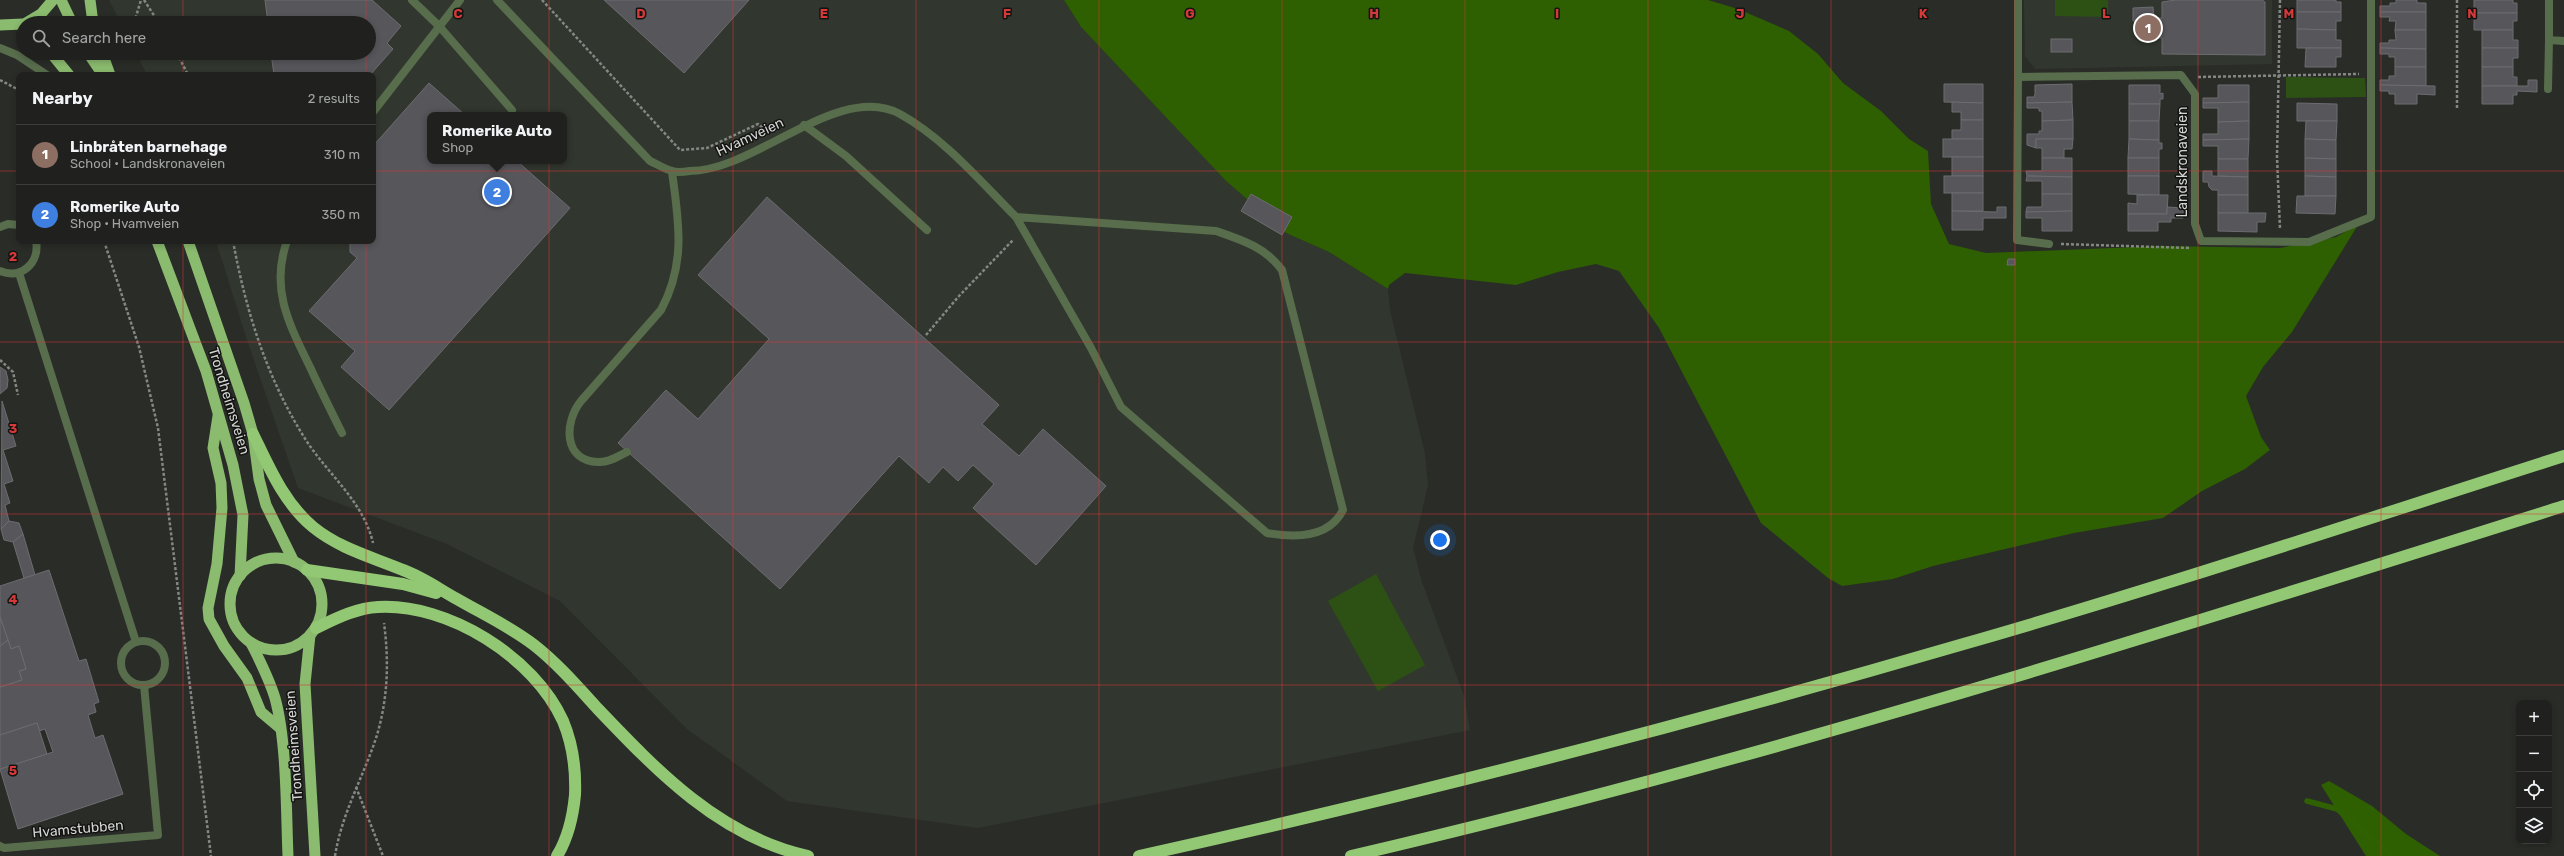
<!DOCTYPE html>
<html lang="en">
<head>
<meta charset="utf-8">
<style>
	body { margin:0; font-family:Rubik,sans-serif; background:#282927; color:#f1f3f6 }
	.controls { position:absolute; right:12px; bottom:12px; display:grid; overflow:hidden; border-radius:8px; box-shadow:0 2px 6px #0003 }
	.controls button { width:36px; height:36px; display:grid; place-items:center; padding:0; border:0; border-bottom:1px solid #3d3e3c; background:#20211e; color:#f1f3f6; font:20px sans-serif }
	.you { position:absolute; left:1440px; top:540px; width:14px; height:14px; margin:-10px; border:3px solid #fff; border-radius:50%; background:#1a73e8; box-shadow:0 0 0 6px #1a73e833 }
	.badge { display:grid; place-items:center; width:26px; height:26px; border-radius:50%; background:#8bbbb9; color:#fff; font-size:13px; font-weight:700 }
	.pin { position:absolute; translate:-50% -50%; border:2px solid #fff; box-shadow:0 1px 4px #0006 }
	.popup { position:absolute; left:427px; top:112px; width:140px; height:52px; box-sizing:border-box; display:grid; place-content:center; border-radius:8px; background:#20211e; filter:drop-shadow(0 1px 3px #0005); font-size:13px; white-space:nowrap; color:#a2a3a4 }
	.popup b { font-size:15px; color:#f1f3f6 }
	.popup::after { content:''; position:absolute; left:50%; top:100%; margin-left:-8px; border:8px solid transparent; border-top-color:#20211e }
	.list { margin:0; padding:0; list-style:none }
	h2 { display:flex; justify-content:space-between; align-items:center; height:52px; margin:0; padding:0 16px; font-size:17px }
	h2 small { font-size:13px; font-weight:400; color:#a2a3a4 }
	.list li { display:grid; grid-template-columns:26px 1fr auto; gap:12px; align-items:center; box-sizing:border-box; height:60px; padding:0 16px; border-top:1px solid #3d3e3c }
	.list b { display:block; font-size:15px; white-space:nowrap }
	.list p { margin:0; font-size:13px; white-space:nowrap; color:#a2a3a4 }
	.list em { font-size:13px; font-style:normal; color:#a2a3a4 }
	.icon { flex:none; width:22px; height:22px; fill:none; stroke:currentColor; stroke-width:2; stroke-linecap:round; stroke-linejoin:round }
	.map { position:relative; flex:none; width:2564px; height:856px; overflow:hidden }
	.search { position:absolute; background:#20211e; box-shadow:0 2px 6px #0003; left:16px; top:16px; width:360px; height:44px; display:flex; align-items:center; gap:10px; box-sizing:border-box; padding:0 14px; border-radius:22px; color:#a2a3a4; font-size:15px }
	.panel { position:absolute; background:#20211e; box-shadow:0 2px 6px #0003; left:16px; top:72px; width:360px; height:172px; border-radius:8px }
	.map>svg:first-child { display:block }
</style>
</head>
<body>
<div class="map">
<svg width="2564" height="856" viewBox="0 0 2564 856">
	<rect width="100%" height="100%" fill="#2a2c28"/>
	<!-- built -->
	<g fill="#31372e" fill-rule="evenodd">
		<path d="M109,0H1064L1081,27L1226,181L1286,233L1329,252L1388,289L1390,310L1425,454L1428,485L1413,548L1422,582L1464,696L1470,730L978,828L787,801L687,729L560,601L447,544L298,488L246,337L216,241H373V75H147L136,53H369V23H121ZM430,115H564V161H430Z"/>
		<polygon points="2024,0 2272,0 2272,64 2035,69 2025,56"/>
	</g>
	<!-- green -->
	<g fill="#2d5115">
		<polygon points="2055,0 2108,0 2108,17 2055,16"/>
		<polygon points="2286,77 2365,78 2366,97 2286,98"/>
		<polygon points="1376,574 1425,665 1378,691 1328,601"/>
	</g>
	<!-- forest -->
	<g fill="#2e5f00">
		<polygon points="1064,0 1708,0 1738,9 1789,31 1818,54 1843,83 1881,111 1909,139 1928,151 1931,204 1949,244 1986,253 2162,246 2280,248 2336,237 2358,225 2292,332 2263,367 2246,396 2261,437 2270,450 2245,469 2202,491 2163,518 2074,533 1933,566 1893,579 1842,586 1828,578 1761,523 1659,328 1619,271 1596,264 1558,272 1516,285 1405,273 1389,285 1388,289 1329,252 1286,233 1226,181 1081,27"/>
		<polygon points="2329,781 2372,806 2406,834 2440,856 2366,856 2321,785"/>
	</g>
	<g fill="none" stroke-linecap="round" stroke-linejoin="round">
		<!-- stream -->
		<polyline stroke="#2f6001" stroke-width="5.5" points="2307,801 2337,809 2393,856"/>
	</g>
	<!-- building -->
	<g fill="#57565b" stroke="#6c6c71">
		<polygon points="265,0 372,0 401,26 387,43 393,49 370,75 274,75 271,53 369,53 369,23 268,23"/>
		<polygon points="604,0 749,0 684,73"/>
		<polygon points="2175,0 2262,0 2265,2 2265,55 2162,54 2162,38 2158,38 2158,18 2162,18 2162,2"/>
		<polygon points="2297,0 2336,0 2336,2 2341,2 2341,12 2297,12"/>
		<polygon points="2396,0 2417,0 2417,3 2426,3 2426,12 2380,12 2380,6 2390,6 2390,3 2396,3"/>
		<polygon points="2474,0 2513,0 2513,3 2517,3 2517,13 2474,13"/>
		<polygon points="2153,7 2154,20 2133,21 2133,8"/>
		<polygon points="2297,12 2341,12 2341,21 2336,21 2336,30 2297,29"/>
		<polygon points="2380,12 2426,12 2426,30 2395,30 2396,21 2389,21 2390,17 2380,17"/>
		<polygon points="2474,13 2517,13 2517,21 2513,21 2513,30 2474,30"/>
		<polygon points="2297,29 2336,30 2336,40 2341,40 2341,48 2297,48"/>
		<polygon points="2395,30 2426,30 2426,49 2380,48 2380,43 2389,43 2389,40 2396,40"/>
		<polygon points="2482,30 2513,30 2513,40 2518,40 2518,48 2482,48"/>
		<rect x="2051" y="39" width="21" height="13"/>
		<polygon points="2306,48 2341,48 2341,57 2336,57 2336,67 2305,67"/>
		<polygon points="2380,48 2426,49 2426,67 2395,67 2395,57 2389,57 2389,54 2380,54"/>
		<polygon points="2482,48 2518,48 2518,58 2513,58 2513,67 2482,67"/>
		<polygon points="2395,67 2426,67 2426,86 2380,85 2380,80 2389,80 2389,76 2395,76"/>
		<polygon points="2482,67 2513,67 2513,77 2517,77 2517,86 2482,86"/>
		<polygon points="2528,80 2537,80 2537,92 2517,91 2517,95 2513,95 2513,104 2482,104 2482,86 2528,86"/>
		<polygon points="429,83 465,115 430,115 430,161 517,161 570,208 389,410 341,367 355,351 309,311 357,258 350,252 350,241 373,241 373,146"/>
		<polygon points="1944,84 1983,84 1983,103 1944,102"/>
		<polygon points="2072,84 2072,102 2027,103 2027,97 2034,97 2035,94 2035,85"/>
		<polygon points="2129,85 2160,85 2160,94 2163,93 2163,99 2160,99 2160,104 2129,104"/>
		<polygon points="2218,85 2249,85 2249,102 2203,103 2203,98 2218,98"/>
		<polygon points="2380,85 2435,86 2435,95 2417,94 2417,104 2395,104 2395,94 2389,94 2389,91 2380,91"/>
		<polygon points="1952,102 1983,103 1983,120 1961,120 1961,112 1952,112"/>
		<polygon points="2072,102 2073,120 2042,121 2042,111 2039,111 2039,108 2027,108 2027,103"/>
		<polygon points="2249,102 2249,121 2218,122 2218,108 2203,108 2203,103"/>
		<polygon points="2297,103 2337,104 2337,121 2297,121"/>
		<polygon points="2129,104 2160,104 2159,121 2129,121"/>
		<polygon points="1961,120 1983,120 1983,139 1952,139 1952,130 1961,130"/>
		<polygon points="2073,120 2073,139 2036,139 2036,148 2027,145 2027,134 2039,134 2039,131 2042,131 2042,121"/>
		<polygon points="2129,121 2159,121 2159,140 2129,139"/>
		<polygon points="2249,121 2249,139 2203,140 2203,134 2218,134 2218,122"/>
		<polygon points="2306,121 2337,121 2336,140 2305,139"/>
		<rect x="1943" y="139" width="40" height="18"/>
		<polygon points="2036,139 2073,139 2072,149 2064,149 2064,158 2042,158 2042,148 2036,148"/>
		<polygon points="2129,139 2159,140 2159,143 2162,143 2162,149 2159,149 2159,158 2128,158"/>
		<polygon points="2249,139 2248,159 2218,159 2218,146 2203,146 2203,140"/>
		<polygon points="2305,139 2336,140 2336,159 2305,158"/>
		<rect x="1952" y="157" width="31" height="19"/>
		<polygon points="2042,158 2072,158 2072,177 2027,176 2026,171 2042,171"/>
		<rect x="2128" y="158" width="31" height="18"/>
		<polygon points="2305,158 2336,159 2336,177 2305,176"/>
		<polygon points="2218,159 2248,159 2248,177 2218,176"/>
		<polygon points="2203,171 2212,171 2212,176 2248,177 2248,195 2218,195 2218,190 2212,190 2209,187 2208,182 2203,182"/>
		<rect x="1944" y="176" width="39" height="17"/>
		<polygon points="2027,176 2072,177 2072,194 2042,194 2042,181 2026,181"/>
		<polygon points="2128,176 2159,176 2159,195 2128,194"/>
		<polygon points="2305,176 2336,177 2336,196 2305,196"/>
		<rect x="1952" y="193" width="31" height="18"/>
		<polygon points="1251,194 1292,217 1282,235 1241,211"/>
		<polygon points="2042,194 2072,194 2072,211 2026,212 2027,207 2042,207"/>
		<polygon points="2137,195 2168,195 2167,214 2128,214 2128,203 2137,204"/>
		<rect x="2218" y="195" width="30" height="18"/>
		<polygon points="2297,196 2336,196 2335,214 2296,213"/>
		<polygon points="767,197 999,405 982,424 1019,456 1043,429 1106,486 1036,565 973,508 994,484 973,465 958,481 943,467 929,483 899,456 780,589 618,443 666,390 698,419 769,339 698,275"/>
		<polygon points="1997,207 2006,207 2006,218 1983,218 1983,230 1952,230 1952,211 1997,212"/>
		<polygon points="2167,207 2183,208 2183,218 2171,218 2171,222 2158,222 2158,231 2128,231 2128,214 2167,214"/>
		<polygon points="2072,211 2072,231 2042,231 2042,218 2026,218 2026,212"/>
		<polygon points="2218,213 2266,213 2265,222 2257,222 2257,232 2218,231"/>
		<polygon points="2008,259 2015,259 2015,265 2007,265"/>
		<polygon points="0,367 6,371 8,380 7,388 0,394"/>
		<polygon points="2,401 16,446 3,450 13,481 4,484 10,503 5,505 9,521 1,529"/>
		<polygon points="9,521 19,523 23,534 13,542 4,540 1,529"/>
		<polygon points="23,534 35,575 24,578 13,542"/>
		<polygon points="49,570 79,661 86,659 99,702 94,704 96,712 88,715 95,738 103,735 123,794 18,829 0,769 53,752 45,729 39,731 37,723 0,735 0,687 22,680 19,671 26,669 19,646 11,649 0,617 0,586"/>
		<polygon points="0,617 8,640 0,646"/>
		<polygon points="8,640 11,649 19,646 26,669 19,671 22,680 0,687 0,646"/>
		<polygon points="37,723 47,754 0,769 0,735"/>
	</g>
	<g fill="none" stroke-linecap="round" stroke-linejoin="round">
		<!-- path -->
		<g stroke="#858784" stroke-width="2.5" stroke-dasharray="3 2" stroke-linecap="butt">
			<polyline points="144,0 159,23"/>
			<polyline points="542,0 680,150 707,148 758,124 766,131"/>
			<polyline points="2280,0 2277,157 2280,229"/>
			<polyline points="2457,0 2457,110"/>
			<polyline points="134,23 141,0"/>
			<polyline points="177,53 188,75"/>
			<polyline points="2198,77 2359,74"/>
			<polyline points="0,80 19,90"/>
			<polyline points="104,241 139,347 158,428 211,856"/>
			<path d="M233,241C246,311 266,376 304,437C326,473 363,500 373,543"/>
			<polyline points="2061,244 2190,248"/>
			<polyline points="926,335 959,296 1013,240"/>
			<polyline points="0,360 13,372 18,395"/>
			<polyline points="356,787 383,856"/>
			<path d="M335,856C342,812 364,776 377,735C388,698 389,661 384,623"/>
		</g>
		<!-- service -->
		<g stroke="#576d4c" stroke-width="8">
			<polyline points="412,0 439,26 512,110"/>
			<polyline points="373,112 460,0"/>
			<polyline points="804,125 846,156 927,230"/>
			<path d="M1016,217L1216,231C1242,240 1265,247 1282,270L1343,510C1329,538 1295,538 1267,533L1121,407L1091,348Z"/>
			<polyline points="0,227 8,224 19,225"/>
			<path d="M287,241C270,289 289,324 310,367C320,389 331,411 342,433"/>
			<path d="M0,271C21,280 40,263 36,241"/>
			<polyline points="19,273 136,642"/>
			<path d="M627,452C618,456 609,463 598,462C563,461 564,422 581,401L661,310C686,264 679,222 672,172"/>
			<circle cx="143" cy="663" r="22"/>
			<polyline points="0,846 4,848 158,835 144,685"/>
		</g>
		<!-- minor -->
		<g stroke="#576d4c" stroke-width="8">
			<path d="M497,0L650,161C657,164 664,169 672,171C677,173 684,172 690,171C755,171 839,81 900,114C945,139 980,181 1016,217"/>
			<polyline points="2018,0 2018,77"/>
			<polyline points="2549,0 2549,40 2564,41"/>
			<polyline points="0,48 17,55 47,75"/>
			<polyline points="2548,89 2549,40"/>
			<polyline points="2049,244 2017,240 2018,77 2181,75 2195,94 2195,224 2201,241 2309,242 2371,217 2371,0"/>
		</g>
		<!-- trunk -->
		<g stroke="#8abb6e" stroke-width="11">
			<polyline points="61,0 72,23"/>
			<polyline points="90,0 93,23"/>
			<polyline points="26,23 41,14 53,0"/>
			<polyline points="0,25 23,24"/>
			<polyline points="51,53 69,75"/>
			<polyline points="88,53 103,75"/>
			<polyline points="102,53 110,75"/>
			<polyline points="157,241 206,371 233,465 243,515 240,576"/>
			<polyline points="188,241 244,403 253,434 259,479 266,505 294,562"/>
			<polyline points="218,416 213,448 221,483 222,508 217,564 208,608 209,619 224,646 247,678 261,712 280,728"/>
			<circle cx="276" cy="604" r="46"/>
			<polyline points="310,635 305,684 315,856"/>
			<path d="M251,643C260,661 269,678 275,698C287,742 286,809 288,856"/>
		</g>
		<!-- motorway -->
		<g stroke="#92c873" stroke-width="12">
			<path d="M253,434C269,467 284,503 313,527C340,549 372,557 403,570C422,577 439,589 457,599C483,614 509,626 534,645C557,663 577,686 597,708C657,771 720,837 808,856"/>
			<polyline points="307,570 403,584 436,593"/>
			<path d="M316,628C335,619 356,608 378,607C448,603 534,657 563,721C573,745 576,770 575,795C573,816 568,838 557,856"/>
			<path d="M1139,856C1415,795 1689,724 1960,645C2163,587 2363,520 2564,456"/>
			<path d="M1351,856C1761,761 2162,633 2564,506"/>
		</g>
	</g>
	<!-- grid -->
	<path fill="none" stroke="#d63939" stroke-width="1" stroke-opacity="0.55" d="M183,0V23M366,0V23M549,0V856M733,0V856M916,0V856M1099,0V856M1282,0V856M1465,0V856M1648,0V856M1831,0V856M2015,0V856M2198,0V856M2381,0V856M183,53V75M366,53V75M0,171H19M373,171H2564M183,241V856M366,241V856M0,342H2564M0,514H2564M0,685H2564"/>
	<g text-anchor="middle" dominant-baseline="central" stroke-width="3" stroke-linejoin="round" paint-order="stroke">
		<!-- street labels -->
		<g font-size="14" fill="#d4d5d3" stroke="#131412">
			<text transform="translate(750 137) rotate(-25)">Hvamveien</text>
			<text transform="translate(2182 162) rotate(-90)">Landskronaveien</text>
			<text transform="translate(229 401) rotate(73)">Trondheimsveien</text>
			<text transform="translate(294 746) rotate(-94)">Trondheimsveien</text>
			<text transform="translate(78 829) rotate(-5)">Hvamstubben</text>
		</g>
	</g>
	<g font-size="13" text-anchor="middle" font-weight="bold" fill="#d63939" stroke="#131412" stroke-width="3" stroke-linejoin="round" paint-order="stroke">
		<text x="458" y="18">C</text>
		<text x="641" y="18">D</text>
		<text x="824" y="18">E</text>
		<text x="1007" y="18">F</text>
		<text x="1190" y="18">G</text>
		<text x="1374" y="18">H</text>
		<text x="1557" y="18">I</text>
		<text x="1740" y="18">J</text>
		<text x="1923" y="18">K</text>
		<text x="2106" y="18">L</text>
		<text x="2289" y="18">M</text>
		<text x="2472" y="18">N</text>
		<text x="13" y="261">2</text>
		<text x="13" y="433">3</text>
		<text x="13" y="604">4</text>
		<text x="13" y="775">5</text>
	</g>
</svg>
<div class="controls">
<button>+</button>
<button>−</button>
<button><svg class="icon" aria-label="locate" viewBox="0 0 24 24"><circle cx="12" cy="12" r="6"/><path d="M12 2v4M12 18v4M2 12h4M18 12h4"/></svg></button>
<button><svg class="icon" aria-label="layers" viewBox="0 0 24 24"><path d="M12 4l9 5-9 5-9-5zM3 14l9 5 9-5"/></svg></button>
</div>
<div class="you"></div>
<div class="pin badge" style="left:2148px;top:28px;background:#8d6e63">1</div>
<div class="pin badge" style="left:497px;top:192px;background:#3f7fe0">2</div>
<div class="popup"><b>Romerike Auto</b>Shop</div>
<div class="search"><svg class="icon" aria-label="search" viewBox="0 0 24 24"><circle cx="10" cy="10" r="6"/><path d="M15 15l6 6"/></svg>Search here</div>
<section class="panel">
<h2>Nearby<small>2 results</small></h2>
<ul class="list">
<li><span class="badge" style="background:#8d6e63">1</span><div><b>Linbråten barnehage</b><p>School · Landskronaveien</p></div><em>310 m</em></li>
<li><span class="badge" style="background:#3f7fe0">2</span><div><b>Romerike Auto</b><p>Shop · Hvamveien</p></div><em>350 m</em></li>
</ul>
</section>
</div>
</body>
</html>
